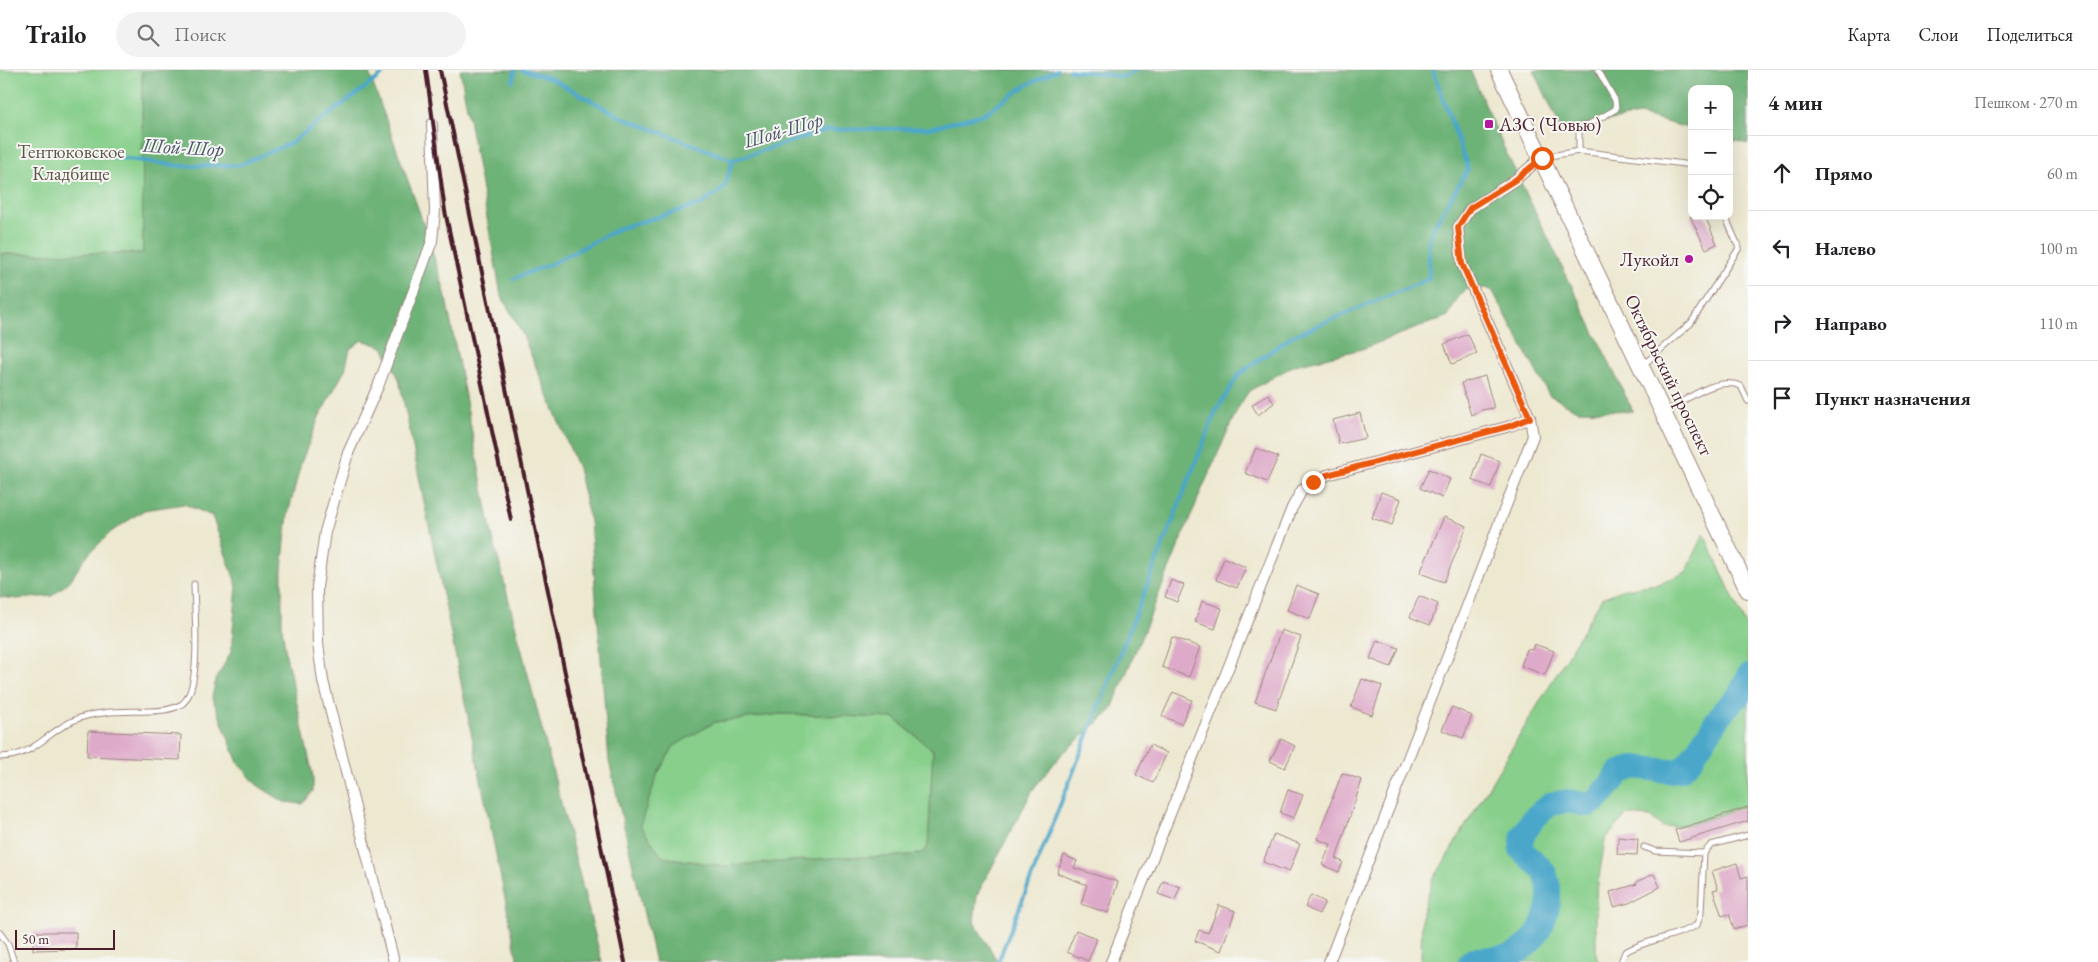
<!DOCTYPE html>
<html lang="ru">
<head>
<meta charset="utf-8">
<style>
	body { margin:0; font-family:"EB Garamond",serif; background:#f2f2f2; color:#202124 }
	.controls { position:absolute; right:15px; top:15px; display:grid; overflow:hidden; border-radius:10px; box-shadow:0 5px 20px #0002 }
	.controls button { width:45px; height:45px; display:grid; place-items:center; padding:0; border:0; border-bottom:1px solid #e0e0e0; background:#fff; color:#202124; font:25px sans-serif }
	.scale { position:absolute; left:15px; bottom:12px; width:100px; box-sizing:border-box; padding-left:5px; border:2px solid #4a1f2b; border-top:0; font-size:14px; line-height:18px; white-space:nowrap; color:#4a1f2b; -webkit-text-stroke:4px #f6f6f2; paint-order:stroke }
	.stop { position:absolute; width:15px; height:15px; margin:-11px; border:4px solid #ea580c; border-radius:50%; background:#fff }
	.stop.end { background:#ea580c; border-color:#fff; box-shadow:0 1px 5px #0008 }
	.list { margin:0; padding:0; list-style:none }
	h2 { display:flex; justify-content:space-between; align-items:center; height:65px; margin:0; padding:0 20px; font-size:21px }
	h2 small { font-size:16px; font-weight:400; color:#757577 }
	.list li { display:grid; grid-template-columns:32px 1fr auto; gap:15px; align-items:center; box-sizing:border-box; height:75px; padding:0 20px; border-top:1px solid #e0e0e0 }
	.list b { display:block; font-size:19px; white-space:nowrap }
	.list em { font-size:16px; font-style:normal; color:#757577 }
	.icon { flex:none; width:28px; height:28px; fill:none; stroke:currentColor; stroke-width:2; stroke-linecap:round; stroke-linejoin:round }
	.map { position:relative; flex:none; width:1748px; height:892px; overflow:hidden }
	header { display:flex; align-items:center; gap:30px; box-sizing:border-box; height:70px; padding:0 25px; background:#fff; border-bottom:1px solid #e0e0e0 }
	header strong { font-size:24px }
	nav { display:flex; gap:28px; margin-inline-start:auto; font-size:18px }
	.search { width:350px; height:45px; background:#f2f2f2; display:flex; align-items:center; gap:12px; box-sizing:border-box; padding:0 18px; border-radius:28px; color:#757577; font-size:19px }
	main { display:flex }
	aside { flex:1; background:#fff }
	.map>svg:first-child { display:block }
</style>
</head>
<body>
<header>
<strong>Trailo</strong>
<div class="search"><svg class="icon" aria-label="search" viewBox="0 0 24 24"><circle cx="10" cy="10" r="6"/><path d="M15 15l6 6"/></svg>Поиск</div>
<nav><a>Карта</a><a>Слои</a><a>Поделиться</a></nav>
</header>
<main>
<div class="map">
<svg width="1748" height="892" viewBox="0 0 1748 892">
	<rect width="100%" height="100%" fill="#f6f6f2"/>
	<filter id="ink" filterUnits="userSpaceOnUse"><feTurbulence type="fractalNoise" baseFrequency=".02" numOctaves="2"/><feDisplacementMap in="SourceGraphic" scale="10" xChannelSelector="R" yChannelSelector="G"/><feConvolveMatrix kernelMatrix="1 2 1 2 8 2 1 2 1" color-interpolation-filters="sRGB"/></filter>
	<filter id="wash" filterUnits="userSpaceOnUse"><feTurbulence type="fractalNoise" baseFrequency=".0096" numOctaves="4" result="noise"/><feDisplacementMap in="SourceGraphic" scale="20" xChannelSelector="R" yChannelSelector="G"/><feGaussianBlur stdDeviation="1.12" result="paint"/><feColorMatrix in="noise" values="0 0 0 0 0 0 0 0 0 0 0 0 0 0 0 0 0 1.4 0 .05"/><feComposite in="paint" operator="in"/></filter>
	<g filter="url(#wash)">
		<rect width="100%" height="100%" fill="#ede8d0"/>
		<!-- green -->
		<g fill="#87cf8b" stroke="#68775b">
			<polygon points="0,0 142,0 143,183 0,184"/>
			<polygon points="1704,464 1748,560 1748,735 1691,755 1663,757 1651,747 1626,745 1605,770 1596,826 1596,885 1599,892 1421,892 1422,842 1433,810 1602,528 1624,519 1662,513 1686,502"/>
			<polygon points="781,644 894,648 933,680 928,777 920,784 887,787 846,787 723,796 662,787 640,755 658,703 674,676 715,652"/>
		</g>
		<!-- forest -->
		<g fill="#6db277" stroke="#5c6851" fill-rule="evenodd">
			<polygon points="142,0 368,0 419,141 444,218 492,465 602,892 518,892 399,309 383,277 362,270 350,279 345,300 320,345 301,393 288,444 282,500 282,557 286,585 313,706 313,721 303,734 284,732 257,715 238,693 212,627 216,609 231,582 237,516 212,446 184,434 144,440 111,462 85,488 70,511 52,526 17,529 0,527 0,184 143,183"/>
			<path d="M460,0H1470L1504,78L1633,341L1577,340L1549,325L1492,220C1462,213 1461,223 1448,246L1362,279L1295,295L1249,321L1238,338L1202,419L1111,641L1062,684L1034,718L977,825L974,852L998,892H655L609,691L590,452L578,398L521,261L501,225ZM781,644L894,648L933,680L928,777L920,784L887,787H846L723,796L662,787L640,755L658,703L674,676L715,652Z"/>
			<polygon points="1534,0 1748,0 1748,74 1729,69 1729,19 1692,19 1692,59 1639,45 1561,59"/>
		</g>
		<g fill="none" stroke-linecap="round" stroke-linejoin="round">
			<!-- stream -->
			<g stroke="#4ca7ca" stroke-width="4">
				<polyline points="522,0 552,9 621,47 733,90 827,60 930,58 984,44 1027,15 1057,0"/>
				<polyline points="1069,0 1125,7 1136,0"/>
				<polyline points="513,11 515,0"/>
				<polyline points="106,86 181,96 239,95 291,73 382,5"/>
				<polyline points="513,209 553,193 620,158 702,134 724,118 733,90"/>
				<polyline points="998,892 1216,341 1239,304 1292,266 1429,209 1429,170 1433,158 1468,99 1433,0"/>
			</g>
			<!-- river -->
			<path stroke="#4ca7ca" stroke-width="24" d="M1470,892L1474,889C1485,888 1502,889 1512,885C1541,873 1557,832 1545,803C1543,798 1526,786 1521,779L1523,765L1532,750L1550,734L1568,731L1588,735L1598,730L1620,702L1635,697L1668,701L1680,700L1689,692L1724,640L1739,626L1748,606"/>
		</g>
		<g id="blocks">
			<!-- building -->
			<g fill="#deaac9">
				<polygon points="1690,146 1705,146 1717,174 1706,179"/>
				<polygon points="1468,264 1477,284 1452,294 1444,274"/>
				<polygon points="1485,306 1494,338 1481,340 1471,345 1461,313"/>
				<polygon points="1268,324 1274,333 1258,345 1252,335"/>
				<polygon points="1360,343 1366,368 1339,374 1333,350"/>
				<polygon points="1256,378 1278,387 1267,412 1245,403"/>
				<polygon points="1481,384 1500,391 1491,417 1472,410"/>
				<polygon points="1429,399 1450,409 1442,428 1420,418"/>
				<polygon points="1381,422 1401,429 1392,455 1372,448"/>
				<polygon points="1444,447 1467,456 1444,512 1420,503"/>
				<polygon points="1224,488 1246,497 1237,518 1216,510"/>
				<polygon points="1171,510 1184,515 1177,532 1165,527"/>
				<polygon points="1296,515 1319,524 1310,549 1287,540"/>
				<polygon points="1419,526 1438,534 1430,555 1410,547"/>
				<polygon points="1202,531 1222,538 1215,559 1195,552"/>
				<polygon points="1281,560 1301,567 1276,639 1255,632"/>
				<polygon points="1172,567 1200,577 1189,607 1162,597"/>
				<polygon points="1377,570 1399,578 1391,597 1370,589"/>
				<polygon points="1534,574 1554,581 1545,605 1521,596 1527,579 1532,580"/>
				<polygon points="1362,609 1382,616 1372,645 1351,637"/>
				<polygon points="1173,622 1192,630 1181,654 1162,646"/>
				<polygon points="1452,637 1472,646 1463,668 1442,660"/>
				<polygon points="88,661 181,665 180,690 87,686"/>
				<polygon points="1281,669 1295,676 1285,698 1270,691"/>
				<polygon points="1150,675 1167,683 1153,713 1136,705"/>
				<polygon points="1342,703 1362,710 1336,789 1343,792 1339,802 1322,795 1331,774 1317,769"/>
				<polygon points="1288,720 1303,725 1294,748 1280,743"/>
				<polygon points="1748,737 1748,751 1679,772 1675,760"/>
				<polygon points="1274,764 1300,774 1289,802 1263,792"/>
				<polygon points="1618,767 1638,769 1637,785 1617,784"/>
				<polygon points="1064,785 1077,791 1074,798 1118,812 1108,843 1081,834 1087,815 1057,803"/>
				<polygon points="1737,793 1741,808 1748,806 1748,855 1734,859 1729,844 1722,846 1713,820 1718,819 1712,801"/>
				<polygon points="1654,804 1660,817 1629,833 1614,837 1610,822 1637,814 1636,812"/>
				<polygon points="1163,811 1180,817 1175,830 1158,824"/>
				<polygon points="1311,825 1325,832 1319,844 1305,837"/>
				<polygon points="1219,835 1235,841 1221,881 1195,871 1199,860 1208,863"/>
				<polygon points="1076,860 1097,869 1088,891 1067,882"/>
				<polygon points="33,862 76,862 76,879 33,880"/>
			</g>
		</g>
	</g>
	<g filter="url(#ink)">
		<use href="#blocks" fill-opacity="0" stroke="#9c847e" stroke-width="1"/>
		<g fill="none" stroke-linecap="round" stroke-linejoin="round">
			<!-- lane casing -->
			<g stroke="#9c847e" stroke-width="7">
				<g id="lane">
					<polyline points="1579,81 1579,60 1616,39 1615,30 1598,0"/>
					<polyline points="1544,87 1579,81 1692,95"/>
					<polyline points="1643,295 1691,253 1739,178 1725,146"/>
					<path d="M1666,341C1688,329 1716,306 1741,316L1748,331"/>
					<path d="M0,687C37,686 46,661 77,649C100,640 126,642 149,641C160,641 173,640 182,634C203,618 194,539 194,514"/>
					<polyline points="1644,777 1655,781 1704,783"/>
					<polyline points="0,863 8,874 14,892"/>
					<path d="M1621,892L1625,882C1647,869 1674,868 1697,855L1701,843L1704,783L1711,775L1748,765"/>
				</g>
			</g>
			<!-- street casing -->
			<g stroke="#9c847e" stroke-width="12">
				<g id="street">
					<polyline points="394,892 323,611 318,574 317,517 325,462 348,383 379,314 432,171 435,141 432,54"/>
					<polyline points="1111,892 1292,438 1302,420 1327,405 1510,356 1530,348"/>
					<polyline points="1329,892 1533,366 1530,348 1462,194 1458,157 1470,139 1515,110 1542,87"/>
				</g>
			</g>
			<!-- primary casing -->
			<g stroke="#9c847e" stroke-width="18">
				<polyline id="primary" points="1499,0 1748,520"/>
			</g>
			<!-- lane -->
			<use href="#lane" stroke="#fff" stroke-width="5"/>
			<!-- street -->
			<use href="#street" stroke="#fff" stroke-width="10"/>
			<!-- primary -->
			<use href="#primary" stroke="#fff" stroke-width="16"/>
			<!-- rail -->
			<g stroke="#4a1f2b" stroke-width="4">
				<polyline points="426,0 445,141 511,450"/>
				<polyline points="440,0 625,892"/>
			</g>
		</g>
	</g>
	<g fill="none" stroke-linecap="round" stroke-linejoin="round" filter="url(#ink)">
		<!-- route -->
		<polyline stroke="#ea580c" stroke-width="6" points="1313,412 1327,405 1510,356 1530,348 1462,194 1458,157 1470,138 1515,110 1542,88"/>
	</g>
	<!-- markers -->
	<g fill="#b5179e" stroke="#f6f6f2" stroke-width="2">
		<rect x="1484" y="49" width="10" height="10" rx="2.5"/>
		<circle cx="1689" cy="189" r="5"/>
	</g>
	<g text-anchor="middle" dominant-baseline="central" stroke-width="4" stroke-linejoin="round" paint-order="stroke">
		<!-- poi labels -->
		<g font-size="19" fill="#4a1f2b" stroke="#f6f6f2" text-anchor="start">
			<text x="1499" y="54">АЗС (Човью)</text>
			<text x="1679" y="189" text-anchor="end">Лукойл</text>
		</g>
		<!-- park labels -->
		<g font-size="19" fill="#5c5448" stroke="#f6f6f2">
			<text x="71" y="81">Тентюковское<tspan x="71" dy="22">Кладбище</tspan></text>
		</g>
		<!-- street labels -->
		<g font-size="19" fill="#4a1f2b" stroke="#f6f6f2">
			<text transform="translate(1669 305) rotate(64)">Октябрьский проспект</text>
		</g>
		<!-- water labels -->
		<g font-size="20" font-style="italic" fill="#4b556b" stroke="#f6f6f2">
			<text transform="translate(783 60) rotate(-16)">Шой-Шор</text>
			<text transform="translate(183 77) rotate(3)">Шой-Шор</text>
		</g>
	</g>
</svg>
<div class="controls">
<button>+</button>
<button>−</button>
<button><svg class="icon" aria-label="locate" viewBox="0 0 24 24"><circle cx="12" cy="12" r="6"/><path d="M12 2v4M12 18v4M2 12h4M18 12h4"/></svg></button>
</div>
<div class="scale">50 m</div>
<div class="stop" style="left:1542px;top:88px"></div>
<div class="stop end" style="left:1313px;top:412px"></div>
</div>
<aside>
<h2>4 мин<small>Пешком · 270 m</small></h2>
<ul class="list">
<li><svg class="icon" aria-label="ahead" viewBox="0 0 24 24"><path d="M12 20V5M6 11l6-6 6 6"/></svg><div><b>Прямо</b></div><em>60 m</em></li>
<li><svg class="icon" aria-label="left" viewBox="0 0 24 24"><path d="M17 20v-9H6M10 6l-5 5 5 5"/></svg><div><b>Налево</b></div><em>100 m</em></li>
<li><svg class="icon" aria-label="right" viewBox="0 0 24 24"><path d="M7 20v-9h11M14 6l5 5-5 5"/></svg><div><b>Направо</b></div><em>110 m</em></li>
<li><svg class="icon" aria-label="arrive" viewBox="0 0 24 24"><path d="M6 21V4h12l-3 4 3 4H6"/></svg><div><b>Пункт назначения</b></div></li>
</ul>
</aside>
</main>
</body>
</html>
